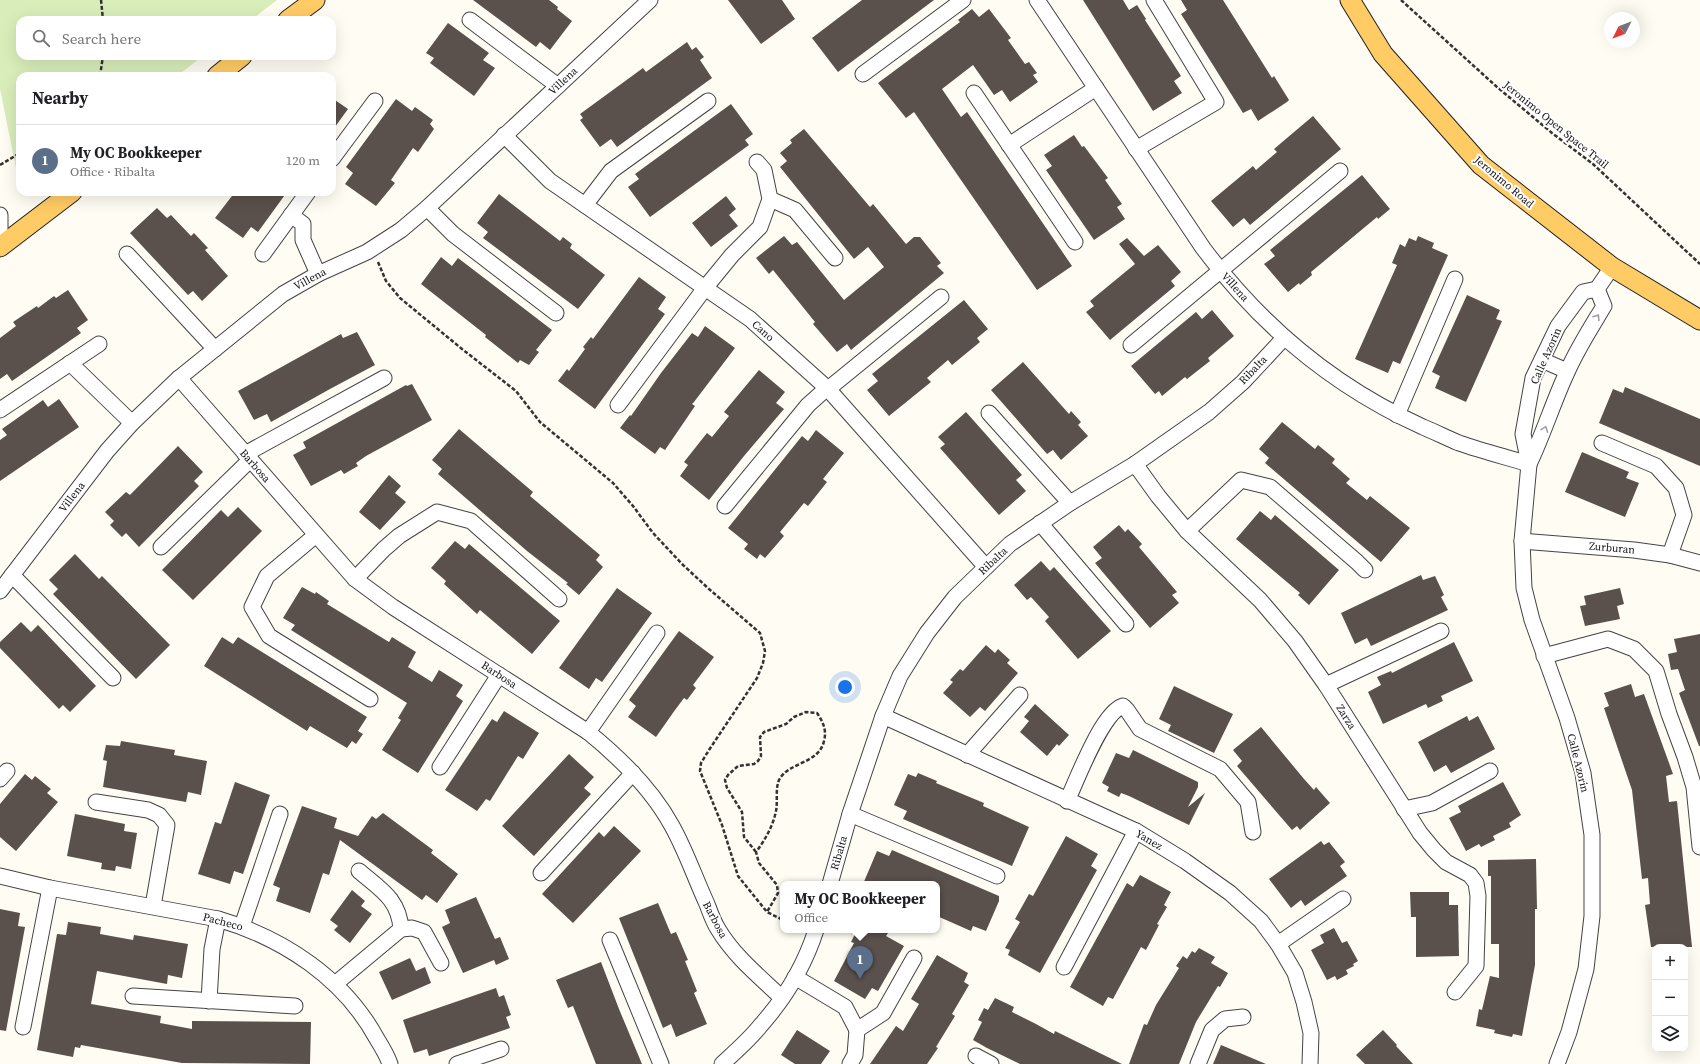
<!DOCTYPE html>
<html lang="en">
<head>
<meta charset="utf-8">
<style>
	body { margin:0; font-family:"Source Serif 4",serif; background:#f2f2f2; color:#202124 }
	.controls { position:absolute; right:12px; bottom:12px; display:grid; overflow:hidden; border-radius:8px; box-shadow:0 4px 16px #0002 }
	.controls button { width:36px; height:36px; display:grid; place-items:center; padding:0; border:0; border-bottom:1px solid #e0e0e0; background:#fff; color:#202124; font:20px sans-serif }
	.compass { position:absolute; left:1604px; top:12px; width:36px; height:36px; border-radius:50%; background:#fff; box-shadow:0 4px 16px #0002; rotate:228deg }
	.you { position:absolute; left:845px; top:687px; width:14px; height:14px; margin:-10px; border:3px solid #fff; border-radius:50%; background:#1a73e8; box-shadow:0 0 0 6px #1a73e833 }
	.badge { display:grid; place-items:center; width:26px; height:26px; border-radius:50%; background:#ea580c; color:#fff; font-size:13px; font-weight:700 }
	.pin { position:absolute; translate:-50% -33px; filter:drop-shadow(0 1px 2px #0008) }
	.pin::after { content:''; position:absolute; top:21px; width:14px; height:12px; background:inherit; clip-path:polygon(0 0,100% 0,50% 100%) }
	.popup { position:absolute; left:780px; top:881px; width:160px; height:52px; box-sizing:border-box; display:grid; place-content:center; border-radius:8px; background:#fff; filter:drop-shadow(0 1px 3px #0005); font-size:13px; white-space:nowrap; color:#757577 }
	.popup b { font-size:15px; color:#202124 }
	.popup::after { content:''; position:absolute; left:50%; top:100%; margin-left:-8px; border:8px solid transparent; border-top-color:#fff }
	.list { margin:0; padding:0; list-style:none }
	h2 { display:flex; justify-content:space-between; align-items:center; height:52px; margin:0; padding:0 16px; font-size:17px }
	h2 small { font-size:13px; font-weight:400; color:#757577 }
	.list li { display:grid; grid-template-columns:26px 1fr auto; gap:12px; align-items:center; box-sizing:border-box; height:72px; padding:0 16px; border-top:1px solid #e0e0e0 }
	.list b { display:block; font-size:15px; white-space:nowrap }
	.list p { margin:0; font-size:13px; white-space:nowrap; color:#757577 }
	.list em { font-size:13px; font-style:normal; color:#757577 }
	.icon { flex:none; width:22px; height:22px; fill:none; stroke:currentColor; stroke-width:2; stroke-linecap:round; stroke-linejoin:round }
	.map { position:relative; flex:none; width:1700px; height:1064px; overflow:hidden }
	.search { position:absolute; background:#fff; box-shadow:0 4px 16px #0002; left:16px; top:16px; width:320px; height:44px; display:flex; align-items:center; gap:10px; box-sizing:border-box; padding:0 14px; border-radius:12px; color:#757577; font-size:15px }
	.panel { position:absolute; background:#fff; box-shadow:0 4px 16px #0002; left:16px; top:72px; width:320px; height:124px; border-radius:12px }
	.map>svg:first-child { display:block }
</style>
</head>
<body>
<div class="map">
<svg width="1700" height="1064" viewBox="0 0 1700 1064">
	<rect width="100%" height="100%" fill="#fffcf4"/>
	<!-- green -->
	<polygon fill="#d9edba" points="0,0 277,0 251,20 20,20 20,56 203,56 177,76 20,76 20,177 18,178 0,89"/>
	<!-- building -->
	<g fill="#5a504c">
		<polygon points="473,0 549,0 558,7 557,9 572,21 550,50 540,42 536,47"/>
		<polygon points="728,0 782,0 795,19 761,44"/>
		<polygon points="862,0 934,0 838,72 812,38"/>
		<polygon points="1083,0 1123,0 1129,10 1137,5 1146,19 1145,20 1181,76 1174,81 1182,93 1153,111"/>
		<polygon points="1181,0 1223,0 1272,78 1274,76 1289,100 1287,102 1258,121 1251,109 1243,113 1181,14 1187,10"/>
		<polygon points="972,9 979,17 989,9 1011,38 1008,40 1025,64 1029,62 1037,73 1033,75 1038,82 1010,102 1002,90 994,95 973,65 942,89 961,117 967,112 1072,266 1037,290 914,112 906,118 878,83 960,22 958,20"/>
		<polygon points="448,23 489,53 483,60 495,68 474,96 430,63 434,58 426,53"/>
		<polygon points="687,42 692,50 696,47 704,57 700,60 712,78 617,147 611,139 600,147 580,120 583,118 580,114 643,68 646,72"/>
		<polygon points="332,98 348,109 332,131"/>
		<polygon points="396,99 412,111 415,107 433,120 430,124 434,129 418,152 413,148 391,180 395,183 376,206 345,184 353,173 346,167"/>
		<polygon points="731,104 753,134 745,140 749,145 650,217 628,187 639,179 635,174"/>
		<polygon points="1313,116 1341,149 1250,225 1244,218 1233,227 1211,201 1253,166 1256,170 1277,152 1274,149"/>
		<polygon points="804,129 870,207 873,204 906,244 914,237 920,237 941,263 937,266 944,273 851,350 847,344 837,352 813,324 815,322 773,270 769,274 756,258 784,236 792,245 797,242 844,300 884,267 868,247 854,259 780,167 787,161 780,153 792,143 790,140"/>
		<polygon points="1074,135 1082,147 1084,146 1108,178 1105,180 1122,204 1117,207 1125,219 1094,240 1046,170 1052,166 1044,155"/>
		<polygon points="1362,175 1390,209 1378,219 1377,217 1311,272 1312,275 1300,285 1299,283 1288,292 1264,264 1275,256 1270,250"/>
		<polygon points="235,192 287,192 258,232 251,227 243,238 215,218"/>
		<polygon points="499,194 560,241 563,237 572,244 570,248 605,275 578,309 483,238 488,232 477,223"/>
		<polygon points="726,196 736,209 729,215 738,226 711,247 692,223"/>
		<polygon points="157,208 167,218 171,215 191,236 194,233 208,248 205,250 228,276 202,301 193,291 188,295 130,233"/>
		<polygon points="1418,236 1434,243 1432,248 1448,255 1400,364 1393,361 1388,373 1355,359 1397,265 1392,263 1400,244 1405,247 1409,238 1416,241"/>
		<polygon points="1127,238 1144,256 1158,245 1181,272 1171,281 1175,286 1110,340 1086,312 1094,306 1090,301 1135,264 1119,244"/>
		<polygon points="441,257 452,266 458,258 552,330 536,350 539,352 529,365 520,360 518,363 485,337 486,335 421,284"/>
		<polygon points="639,277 666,297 658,309 665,314 595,409 558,381 567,369 569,371 585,349 583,347 591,337 593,339"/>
		<polygon points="68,290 88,320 77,328 81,333 12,381 7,374 0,379 0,338 16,326 13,322 37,306 38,308 54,296 56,298"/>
		<polygon points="1467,295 1500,310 1496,319 1502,321 1466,402 1435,388 1440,376 1432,372"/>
		<polygon points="964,300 988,329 977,338 980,342 952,365 948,360 927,378 931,382 889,416 867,390 878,381 872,374"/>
		<polygon points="1212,310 1234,336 1208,358 1210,361 1187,379 1185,377 1162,396 1159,391 1155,394 1131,366 1196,312 1202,319"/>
		<polygon points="705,326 735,348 694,402 692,404 695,406 665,450 660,447 655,454 620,428 630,415 631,416 661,373 692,333 698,337"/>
		<polygon points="357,332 375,365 330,389 271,422 267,414 254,420 238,391 341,334 343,338"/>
		<polygon points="1023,362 1069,414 1071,411 1081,422 1078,425 1088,436 1061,460 1053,450 1047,454 991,390"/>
		<polygon points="759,370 785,392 776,403 784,409 744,456 709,500 680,476 688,465 684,462 707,433 712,437 729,416 724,412"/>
		<polygon points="412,384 432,420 366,456 356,463 358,466 344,474 341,470 311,486 293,455 306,448 303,442 406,385 407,386"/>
		<polygon points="1625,387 1700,419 1700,466 1599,423 1613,389 1623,393"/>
		<polygon points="59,399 79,427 0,481 0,440 7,435 2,429 43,400 48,407"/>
		<polygon points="966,412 1022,475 1016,480 1026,491 999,515 940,448 945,444 938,437"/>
		<polygon points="1282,422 1315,449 1318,445 1335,459 1332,463 1350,479 1346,483 1367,500 1370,496 1410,528 1381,562 1265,463 1269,458 1259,449"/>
		<polygon points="459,429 533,492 530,496 600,555 596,560 603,567 579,595 566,584 568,583 527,551 438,474 442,469 432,460"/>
		<polygon points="816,430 844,453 823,479 827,482 808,506 804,503 780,532 784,536 765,558 760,554 757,559 744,549 748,544 728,528 802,436 808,441"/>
		<polygon points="178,446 203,472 194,481 199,486 139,547 126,533 122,537 110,525 114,521 105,512 126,492 130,495"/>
		<polygon points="1582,452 1629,472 1626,478 1639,483 1625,517 1565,492"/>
		<polygon points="389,475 401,486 395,493 406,502 380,530 359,512"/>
		<polygon points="238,507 262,531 193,600 162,570 221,510 228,517"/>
		<polygon points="1260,511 1271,520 1275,515 1339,570 1309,605 1298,595 1300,593 1236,539"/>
		<polygon points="1119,525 1125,532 1128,529 1142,544 1139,547 1177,592 1172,595 1179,603 1150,628 1095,563 1102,558 1093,547"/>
		<polygon points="455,541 465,549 469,544 560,621 532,654 480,610 477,614 444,584 446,581 431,568"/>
		<polygon points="75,554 99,579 102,576 170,645 136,679 53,594 58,589 49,580"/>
		<polygon points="1041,561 1050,571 1054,567 1111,631 1078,659 1045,621 1049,617 1031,597 1027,600 1014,585"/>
		<polygon points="1421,575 1423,580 1435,576 1444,595 1441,597 1448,610 1371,646 1367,638 1355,644 1341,613"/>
		<polygon points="302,587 315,594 316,592 329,601 327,604 389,642 392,637 416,652 408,667 432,682 439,670 463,685 456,696 463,701 418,773 382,750 401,720 398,718 407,703 291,630 295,625 283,618"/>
		<polygon points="617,588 652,613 602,682 596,678 589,689 559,668"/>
		<polygon points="1620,588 1624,604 1617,606 1620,619 1585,626 1580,606 1586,605 1584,596"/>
		<polygon points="21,622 31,632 38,625 96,686 70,712 63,705 59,709 0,648 0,642"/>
		<polygon points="679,631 714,657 693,685 696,688 687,700 684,698 675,710 656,737 628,717 636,706 629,700"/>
		<polygon points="1700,634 1700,746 1699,746 1679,693 1685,690 1678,669 1671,670 1668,654 1677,652 1674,639"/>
		<polygon points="222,637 233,644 238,637 367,717 358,731 363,734 356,744 352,741 347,748 310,726 307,731 204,666"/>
		<polygon points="1454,642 1473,681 1441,696 1443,701 1428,708 1426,704 1383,724 1368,692 1381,685 1377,677 1391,671 1392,673"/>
		<polygon points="986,645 995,653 998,649 1010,660 1007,663 1018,673 985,711 980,707 970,717 943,693 953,682 950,680 960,669 963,671"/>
		<polygon points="1631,684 1635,697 1644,694 1673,774 1666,776 1669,802 1677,801 1692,947 1651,947 1645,905 1650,904 1648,878 1642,879 1632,790 1604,708 1609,706 1604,693"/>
		<polygon points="1174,686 1233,714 1214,753 1168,731 1171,725 1159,719"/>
		<polygon points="1035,704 1069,735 1059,746 1057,744 1047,756 1020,732 1029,721 1024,717"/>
		<polygon points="504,711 539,733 523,759 518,756 490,801 486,799 477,811 445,790 492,719 497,722"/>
		<polygon points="1467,716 1469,721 1478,716 1495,749 1451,773 1446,765 1434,772 1418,742"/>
		<polygon points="1261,727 1304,779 1314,790 1316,787 1330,803 1300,830 1297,826 1292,830 1237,766 1242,761 1233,750"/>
		<polygon points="121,741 175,750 174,755 207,761 201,795 188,792 186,802 103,787 107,761 103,760 106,745 120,746"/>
		<polygon points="1133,750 1198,782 1198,787 1188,807 1205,793 1189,825 1129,796 1121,793 1119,797 1107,791 1109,787 1102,783 1116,753 1129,758"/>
		<polygon points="569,754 594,777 584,788 591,794 534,856 502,826"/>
		<polygon points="918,773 937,781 936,783 984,803 983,806 1029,827 1012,866 903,819 907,811 894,805 908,774 916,777"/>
		<polygon points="25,774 32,780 35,776 51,789 47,793 58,802 16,851 0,837 0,804"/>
		<polygon points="235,782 270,795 243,874 234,871 230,884 198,874 215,822 221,824"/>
		<polygon points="1503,782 1521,815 1509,823 1511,827 1493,836 1495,840 1481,847 1479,844 1466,851 1449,818 1461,812 1458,806"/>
		<polygon points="302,806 337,818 334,828 358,836 372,816 376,819 383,813 433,850 431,853 458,874 437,903 426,895 422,900 340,840 329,875 323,873 310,913 276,901 280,888 273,885"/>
		<polygon points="75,814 125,824 124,831 137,833 131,869 116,866 115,871 101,869 102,863 67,856"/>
		<polygon points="614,826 641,851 573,923 542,894 599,832 604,837"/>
		<polygon points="1066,836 1098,854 1091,866 1097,870 1040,973 1008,955 1010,950 1005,948 1020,922 1015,919 1029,894 1033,896"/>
		<polygon points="1321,841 1324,845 1329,842 1345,862 1340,866 1347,876 1305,906 1301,900 1291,908 1269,879"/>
		<polygon points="892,850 999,896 999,901 986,931 973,926 971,931 937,916 937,884 863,884 877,851 889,856"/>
		<polygon points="1536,859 1537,909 1535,909 1535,965 1522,1036 1513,1034 1512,1037 1494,1033 1495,1030 1476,1026 1479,1009 1482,1010 1490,976 1499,978 1499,944 1491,944 1491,876 1488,876 1488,860"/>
		<polygon points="1140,875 1171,892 1164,905 1167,907 1157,924 1159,925 1146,950 1141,947 1113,999 1108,997 1103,1006 1070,987 1127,883 1133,887"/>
		<polygon points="352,890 365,901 361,906 372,914 350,943 334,930 338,926 330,920"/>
		<polygon points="1410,892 1449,892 1449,905 1458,905 1459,956 1416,957 1416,917 1411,917"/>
		<polygon points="476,897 495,939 500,937 509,959 496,965 494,960 463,973 442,927 450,923 445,910"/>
		<polygon points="658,903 671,934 676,932 688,960 685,961 697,991 694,993 707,1024 676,1037 671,1024 663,1028 619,918"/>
		<polygon points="0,909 20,913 18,926 25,927 6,1031 0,1030"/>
		<polygon points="68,922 101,927 100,934 133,940 134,935 188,944 182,978 168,975 167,984 97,971 91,1004 161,1016 160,1023 192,1029 192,1021 311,1022 310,1064 182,1063 81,1045 80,1048 75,1047 73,1057 37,1050 57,934 66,935"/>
		<polygon points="1334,928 1342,943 1347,941 1358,961 1353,964 1354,966 1346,970 1348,974 1337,980 1335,976 1327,980 1311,950 1324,943 1320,935"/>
		<polygon points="857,930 890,930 886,936 904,946 878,991 872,988 865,999 834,981 854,943 851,942"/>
		<polygon points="1199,948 1215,957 1211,963 1228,973 1220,987 1218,986 1196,1022 1179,1064 1129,1064 1144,1024 1147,1025 1156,1005 1179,968 1176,966 1183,956 1187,959 1192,951 1195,953"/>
		<polygon points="937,955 968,973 964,982 969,985 952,1014 955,1016 936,1047 938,1048 927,1064 870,1064 896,1026 903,1031 919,1004 911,999"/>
		<polygon points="410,958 416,971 425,967 431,983 392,1000 379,972"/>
		<polygon points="601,962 619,1009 642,1064 596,1064 573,1006 568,1008 556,980"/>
		<polygon points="496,988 499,997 504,995 511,1015 506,1017 510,1028 429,1056 427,1049 414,1053 403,1020"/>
		<polygon points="995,998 1014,1007 1012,1012 1036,1024 1054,1034 1055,1031 1122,1064 1020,1064 987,1048 973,1040 982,1022 978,1020 984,1008 988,1010"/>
		<polygon points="797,1030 830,1051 821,1064 795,1064 781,1055"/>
		<polygon points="1383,1030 1397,1045 1396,1046 1413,1064 1365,1064 1356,1055"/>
		<polygon points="1221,1045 1266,1064 1213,1064"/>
	</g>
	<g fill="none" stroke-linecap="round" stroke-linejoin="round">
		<!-- minor casing -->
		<g stroke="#444" stroke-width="17">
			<g id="minor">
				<path d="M1037,0L1203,248C1262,327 1334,387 1423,427C1435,432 1447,438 1459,443C1482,451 1506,457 1529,464"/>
				<polyline points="470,20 558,86"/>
				<polyline points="863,74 963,0"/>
				<polyline points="974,93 1075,242"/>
				<polyline points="504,135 550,181 750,319 828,389 986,567"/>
				<polyline points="1009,145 1096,88"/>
				<polyline points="1136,149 1216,102 1154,0"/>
				<polyline points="332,159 375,101"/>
				<polyline points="757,162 764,170 770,199 795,210 835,258"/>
				<polyline points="585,205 611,171 708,101"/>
				<polyline points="427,208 453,234 556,313"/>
				<polyline points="0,215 0,246"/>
				<polyline points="291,215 303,224 303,240 318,274"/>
				<polyline points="127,254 215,349"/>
				<polyline points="263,254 308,192"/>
				<polyline points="1131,345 1340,171"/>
				<polyline points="1542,360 1567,371"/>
				<polyline points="70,363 132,423"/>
				<path d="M179,378L355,579L393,607L588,732C620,758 652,789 672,826C686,851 695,878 707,904C710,912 713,921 718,929C734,956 759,976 782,998"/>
				<polyline points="828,389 941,297"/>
				<polyline points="618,405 705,288 732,255 760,227 770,199"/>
				<polyline points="0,410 99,344"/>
				<polyline points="989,413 1070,503"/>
				<polyline points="1397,415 1455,279"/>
				<polyline points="1602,443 1656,466 1676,488 1684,515 1670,555"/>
				<polyline points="245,454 384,378"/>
				<polyline points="1135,464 1158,496 1187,531 1260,600 1295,641 1326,685 1420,833 1434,850 1446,862 1470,875 1476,883 1478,896 1476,966 1455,992"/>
				<path d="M1529,464C1544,433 1554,399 1569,368C1579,346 1592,326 1604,306L1597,289"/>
				<polyline points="725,506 808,405 827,388"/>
				<polyline points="1040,523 1126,624"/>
				<polyline points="1187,531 1241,480 1270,487 1357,562 1365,570"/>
				<polyline points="316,535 267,576 252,607 269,636 370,699"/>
				<polyline points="1522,541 1634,550 1670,555 1700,563"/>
				<polyline points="161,547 250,460"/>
				<polyline points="12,575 113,678"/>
				<polyline points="355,579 384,549 399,536 437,512 471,521 559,599"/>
				<polyline points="0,591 107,451 132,423 179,378 283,294 318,274 367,252 401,230 427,208 650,0"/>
				<polyline points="1544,656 1608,639 1634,649 1656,671 1669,714 1685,757 1694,787 1700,847"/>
				<polyline points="1326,685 1441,631"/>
				<polyline points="883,716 1136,831 1185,861 1230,893 1261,921 1278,944 1295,973 1304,1002 1311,1033 1310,1064"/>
				<polyline points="588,732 657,633"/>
				<polyline points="967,755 1020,695"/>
				<polyline points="440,767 499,675"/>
				<polyline points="0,779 7,771"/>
				<path d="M1067,801C1077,780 1102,712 1123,706L1127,710L1140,729L1220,769L1248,802L1253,832"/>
				<polyline points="96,802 148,810 159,815 167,825 153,906"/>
				<polyline points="1404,809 1432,803 1490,771"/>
				<polyline points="850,814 997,876"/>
				<path d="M359,871C380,889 399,899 401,929L412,928L424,932L441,963"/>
				<polyline points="541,873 633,773"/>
				<path d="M0,876L50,888L218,919C283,938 344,978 377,1039C382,1047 387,1055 390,1064"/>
				<polyline points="830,884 850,814 883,716 900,676 927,633 955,597 1010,544 1070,503 1135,464 1209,412 1243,382 1284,338"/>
				<polyline points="242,926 280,814"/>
				<polyline points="610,940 661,1064"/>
				<polyline points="1278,944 1343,899"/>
				<polyline points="1064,967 1136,831"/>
				<polyline points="795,977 845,1007 857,1030"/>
				<polyline points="335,984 401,929"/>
				<polyline points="133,996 295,1006"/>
				<polyline points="209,1001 212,949 218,919"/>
				<polyline points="23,1027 50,888"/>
				<polyline points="976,1056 991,1064"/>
				<polyline points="457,1064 501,1049"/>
				<path d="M722,1064C735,1052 750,1039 761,1025C785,998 805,964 816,930"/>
				<polyline points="850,1064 855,1055 857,1030 883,1013 914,958"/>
				<polyline points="1198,1064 1212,1030 1225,1019 1243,1017"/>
				<polyline points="1557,1064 1569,1032 1586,969 1592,916 1592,835 1583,773 1567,718 1532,620 1524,588 1522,541 1529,464 1523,434 1533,378 1558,326 1583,292 1597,289 1612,267"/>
			</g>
		</g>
		<!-- major casing -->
		<g stroke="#222" stroke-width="21">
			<g id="major">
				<polyline points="1350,0 1383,54 1481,165 1612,267 1700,320"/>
				<polyline points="288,20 315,0"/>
				<polyline points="217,76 242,56"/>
				<polyline points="0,247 72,192"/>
			</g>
		</g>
		<!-- path -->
		<g stroke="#333" stroke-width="2.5" stroke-dasharray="4 2" stroke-linecap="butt">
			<polyline points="101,0 103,20"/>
			<polyline points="1401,0 1497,87 1552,133 1593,164 1700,264"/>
			<polyline points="100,76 103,56"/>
			<polyline points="0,165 20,153"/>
			<polyline points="378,262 386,281 400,298 462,349 516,391 540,422 613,483 633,506 653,533 682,564 709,589 760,633 765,651 763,663 757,678 709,750 701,763 700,771 722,825 738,876 767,912 783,920"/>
			<path d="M756,852L744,837L742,812L727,788L725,780L728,775L738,766L754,764L758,761L761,756L760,737L764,732L786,724L794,717L806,712L817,713C823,722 827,730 824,741C819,764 788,762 779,780C775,790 778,801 776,811C773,826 765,840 756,852L759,863L777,885L778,893L767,912"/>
		</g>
		<!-- minor -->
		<use href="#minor" stroke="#fff" stroke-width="15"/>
		<!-- major -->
		<use href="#major" stroke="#ffcb64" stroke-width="19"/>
	</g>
	<!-- one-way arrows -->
	<defs><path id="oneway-chevron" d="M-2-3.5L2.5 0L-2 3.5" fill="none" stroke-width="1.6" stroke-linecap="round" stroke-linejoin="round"/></defs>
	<g stroke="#a0a0a0">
		<use href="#oneway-chevron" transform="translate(1597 317) rotate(-58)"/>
		<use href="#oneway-chevron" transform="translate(1545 429) rotate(-69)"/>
	</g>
	<g text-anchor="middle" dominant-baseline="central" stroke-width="4" stroke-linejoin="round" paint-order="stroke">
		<!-- street labels -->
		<g font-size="11" fill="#111" stroke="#fff">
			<text transform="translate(563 81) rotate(-43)">Villena</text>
			<text transform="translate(1556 125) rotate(39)">Jeronimo Open Space Trail</text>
			<text transform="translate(1504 182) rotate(40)">Jeronimo Road</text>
			<text transform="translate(310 279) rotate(-28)">Villena</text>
			<text transform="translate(1235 287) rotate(48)">Villena</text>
			<text transform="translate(763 331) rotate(42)">Cano</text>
			<text transform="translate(1546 356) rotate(-66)">Calle Azorin</text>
			<text transform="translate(1253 370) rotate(-46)">Ribalta</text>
			<text transform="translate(255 466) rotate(49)">Barbosa</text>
			<text transform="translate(72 497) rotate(-53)">Villena</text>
			<text transform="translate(1612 548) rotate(5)">Zurburan</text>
			<text transform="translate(993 561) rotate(-43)">Ribalta</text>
			<text transform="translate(499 675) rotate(33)">Barbosa</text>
			<text transform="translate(1346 717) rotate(58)">Zarza</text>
			<text transform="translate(1578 763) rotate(76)">Calle Azorin</text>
			<text transform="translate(1149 840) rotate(30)">Yanez</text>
			<text transform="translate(839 853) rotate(-74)">Ribalta</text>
			<text transform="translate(715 920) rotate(62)">Barbosa</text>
			<text transform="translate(223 922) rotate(15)">Pacheco</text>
		</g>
	</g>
</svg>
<div class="controls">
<button>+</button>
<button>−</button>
<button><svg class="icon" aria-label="layers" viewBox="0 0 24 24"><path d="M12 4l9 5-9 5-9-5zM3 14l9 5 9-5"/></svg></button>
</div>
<svg class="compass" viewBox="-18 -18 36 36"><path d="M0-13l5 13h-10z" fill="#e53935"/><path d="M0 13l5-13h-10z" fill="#757577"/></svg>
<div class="you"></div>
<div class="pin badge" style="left:860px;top:979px;background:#5c6f8a">1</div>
<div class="popup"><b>My OC Bookkeeper</b>Office</div>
<div class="search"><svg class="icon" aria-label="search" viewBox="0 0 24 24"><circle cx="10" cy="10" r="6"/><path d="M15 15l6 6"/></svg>Search here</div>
<section class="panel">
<h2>Nearby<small></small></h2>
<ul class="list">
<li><span class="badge" style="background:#5c6f8a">1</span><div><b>My OC Bookkeeper</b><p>Office · Ribalta</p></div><em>120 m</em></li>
</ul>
</section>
</div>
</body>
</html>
